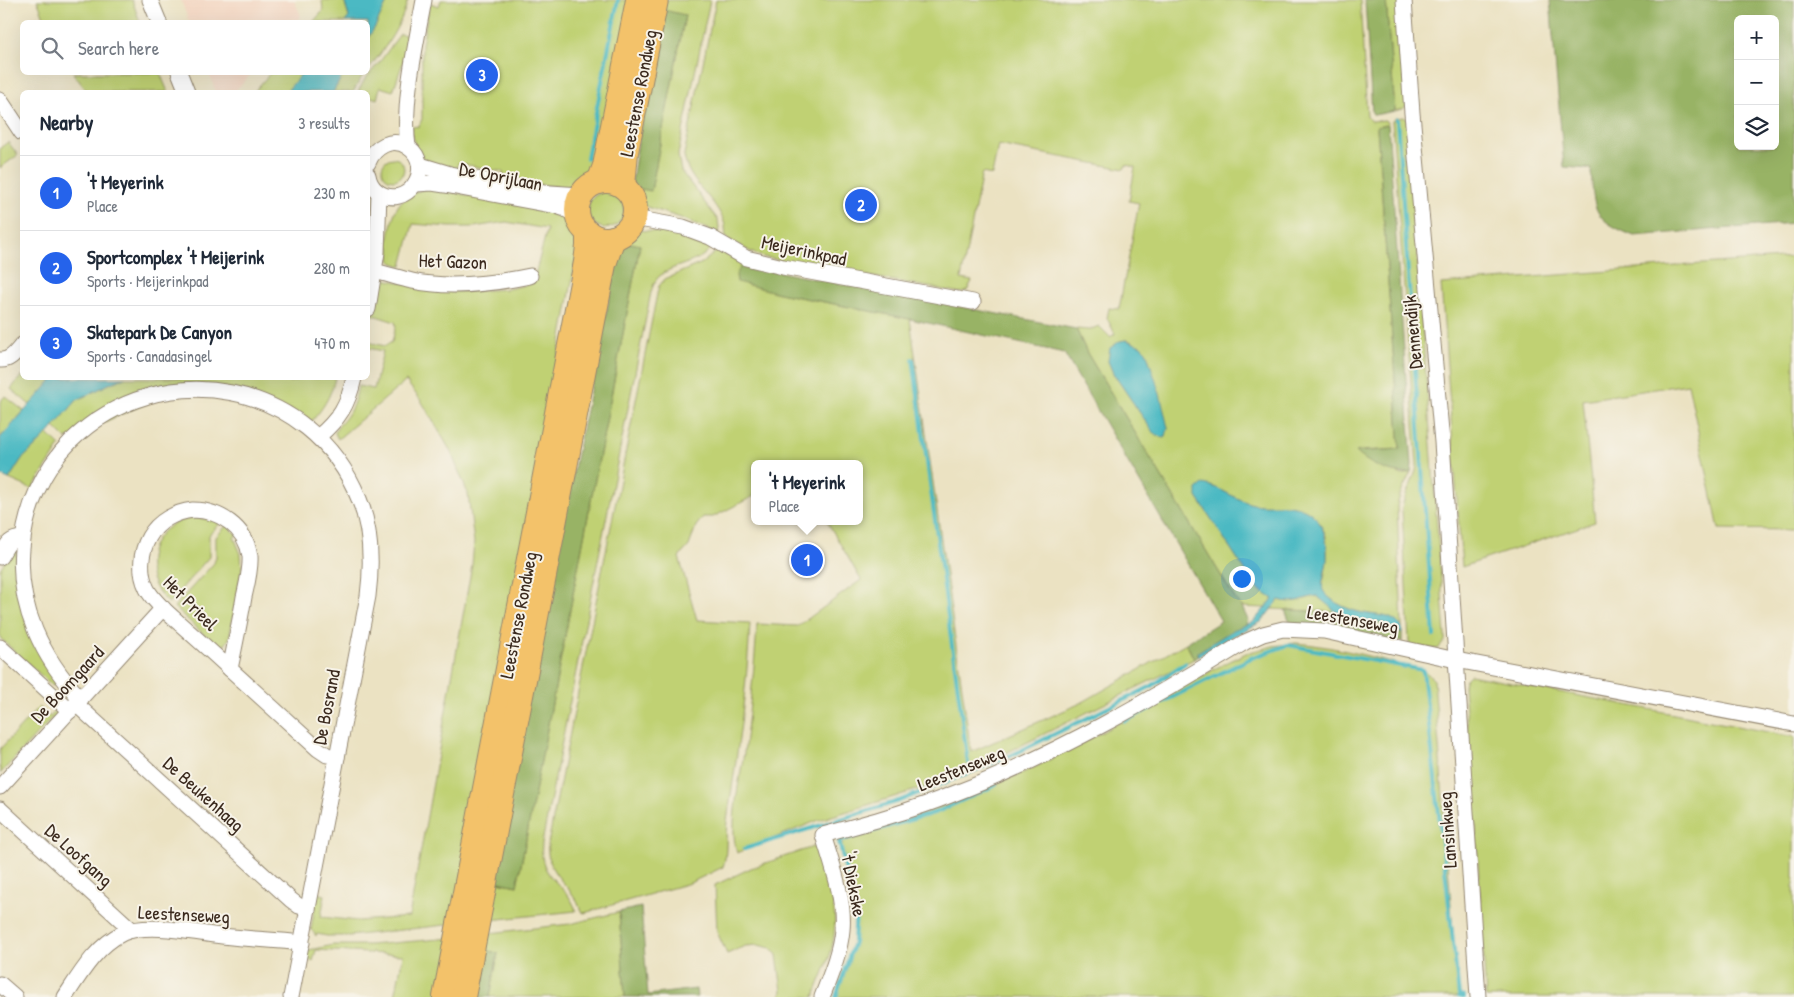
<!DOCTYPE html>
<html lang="en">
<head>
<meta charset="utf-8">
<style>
	body { margin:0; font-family:"Patrick Hand",sans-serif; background:#f2f2f3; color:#1f2937 }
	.controls { position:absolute; right:15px; top:15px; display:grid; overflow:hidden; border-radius:8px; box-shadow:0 5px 20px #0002 }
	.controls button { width:45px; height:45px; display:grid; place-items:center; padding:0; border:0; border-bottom:1px solid #e0e1e3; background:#fff; color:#1f2937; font:25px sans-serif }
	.you { position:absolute; left:1241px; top:578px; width:18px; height:18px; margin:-12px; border:4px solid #fff; border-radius:50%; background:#1a73e8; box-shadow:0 0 0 8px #1a73e833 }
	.badge { display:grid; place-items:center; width:32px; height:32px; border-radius:50%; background:#2563eb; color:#fff; font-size:16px; font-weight:700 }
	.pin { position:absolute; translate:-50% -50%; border:2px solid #fff; box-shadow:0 1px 5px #0006 }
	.popup { position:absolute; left:751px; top:460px; width:112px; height:65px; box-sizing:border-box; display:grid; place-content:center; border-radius:8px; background:#fff; filter:drop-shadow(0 1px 4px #0005); font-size:16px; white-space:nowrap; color:#747a83 }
	.popup b { font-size:19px; color:#1f2937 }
	.popup::after { content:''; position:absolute; left:50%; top:100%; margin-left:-10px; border:10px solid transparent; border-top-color:#fff }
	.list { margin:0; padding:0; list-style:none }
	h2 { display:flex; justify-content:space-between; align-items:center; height:65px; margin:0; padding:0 20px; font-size:21px }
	h2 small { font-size:16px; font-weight:400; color:#747a83 }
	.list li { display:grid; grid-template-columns:32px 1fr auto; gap:15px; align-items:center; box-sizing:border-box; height:75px; padding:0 20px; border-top:1px solid #e0e1e3 }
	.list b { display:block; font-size:19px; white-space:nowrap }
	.list p { margin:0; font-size:16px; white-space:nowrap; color:#747a83 }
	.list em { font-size:16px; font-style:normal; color:#747a83 }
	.icon { flex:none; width:28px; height:28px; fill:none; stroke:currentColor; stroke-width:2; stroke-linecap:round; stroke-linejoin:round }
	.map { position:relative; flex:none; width:1794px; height:997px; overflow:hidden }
	.search { position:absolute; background:#fff; box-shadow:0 5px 20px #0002; left:20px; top:20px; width:350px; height:55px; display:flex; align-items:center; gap:12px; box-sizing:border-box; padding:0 18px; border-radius:8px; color:#747a83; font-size:19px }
	.panel { position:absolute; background:#fff; box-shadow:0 5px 20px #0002; left:20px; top:90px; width:350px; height:290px; border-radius:8px }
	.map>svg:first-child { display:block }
</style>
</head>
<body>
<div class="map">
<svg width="1794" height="997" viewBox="0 0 1794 997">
	<rect width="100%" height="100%" fill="#f7f3e8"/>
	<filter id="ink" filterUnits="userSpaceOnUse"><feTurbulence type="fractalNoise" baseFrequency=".02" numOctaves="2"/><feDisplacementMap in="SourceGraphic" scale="10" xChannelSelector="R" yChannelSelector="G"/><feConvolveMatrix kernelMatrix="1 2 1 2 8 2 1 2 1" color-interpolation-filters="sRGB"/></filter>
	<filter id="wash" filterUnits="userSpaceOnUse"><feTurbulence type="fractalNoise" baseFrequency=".0096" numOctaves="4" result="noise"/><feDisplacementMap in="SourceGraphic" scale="20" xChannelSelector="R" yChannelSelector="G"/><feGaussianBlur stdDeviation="1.12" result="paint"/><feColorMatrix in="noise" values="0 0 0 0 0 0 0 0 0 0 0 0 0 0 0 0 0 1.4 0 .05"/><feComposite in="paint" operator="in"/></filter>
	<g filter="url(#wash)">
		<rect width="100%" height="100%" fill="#ebe2c2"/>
		<!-- built -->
		<g fill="#f3d4bf">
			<polygon points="181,0 294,0 301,16 295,22 189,22"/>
			<polygon points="209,73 252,73 234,92 216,92"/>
		</g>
		<!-- green -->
		<g fill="#c0d173" stroke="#7e7e48" fill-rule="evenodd">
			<polygon points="37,0 132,0 140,22 46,22"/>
			<polygon points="322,0 344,0 349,18 345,22 313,22 323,11"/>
			<path d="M388,0H408C401,26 385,49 368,69V38L375,27Z"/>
			<path d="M441,0H633L596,175L576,188L519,183L503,175V172L458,163L456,171C428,164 413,160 412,127L419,126L422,119V44L430,3L439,6Z"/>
			<polygon points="660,0 710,0 678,155 681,171 718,220 719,228 718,233 681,218 644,206 631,187 651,190 685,16 659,9"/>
			<path d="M716,0H1360L1367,117L1372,121L1385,120L1388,124L1377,128L1400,449L1358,451L1402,475L1411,472L1400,495L1397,506L1402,627C1389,613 1381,617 1364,613C1351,611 1332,603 1324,592C1319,587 1323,584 1324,578C1327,564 1328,551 1326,536C1325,531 1321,527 1319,523C1302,498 1278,509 1253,504C1241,502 1231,495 1221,490L1197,497L1252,581L1261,591L1273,598L1266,608L1242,607L1234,597L1087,353L1076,329L1089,330L1099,326L1110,337L1115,334L1107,318L1109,308L1119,309L1139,203L1129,201L1135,167L1126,165L1124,169L998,145L992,175L982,173L961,279L972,281L967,291L961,293L763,257L753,253L726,238C725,232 726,225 723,219C713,196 687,181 684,155ZM1126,340L1133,342L1168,428L1153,432L1113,373L1108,361L1120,341Z"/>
			<polygon points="1386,0 1399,0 1407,105 1403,109 1395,111"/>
			<polygon points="400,34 412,36 393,91 380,87 377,99 368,96 368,92 358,92 365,79 379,63"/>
			<polygon points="271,72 303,72 303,73 286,92 254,92"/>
			<polygon points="73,73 160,73 168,92 86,92 87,91"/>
			<polygon points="344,73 364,73 353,92 333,92"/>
			<path d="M1404,117L1407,119L1445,635V641L1438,649L1410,646L1409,642L1402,508C1405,493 1414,481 1417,466L1392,121L1396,118Z"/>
			<polygon points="8,142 18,155 0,168 0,148"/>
			<circle cx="393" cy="169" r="11"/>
			<path d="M429,188L558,212L570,219L580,238L454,924L349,936H327L317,934L316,936L311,929L317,893L325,895L321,917L358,921L409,917L472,565L474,542L468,494L450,450L422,402L406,381L338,439L335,433C337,426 343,422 347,416C353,407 356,397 358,386L374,389L383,351L368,348V342L385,346L392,342L396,326L395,322L373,315L378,286L383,279L453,292L508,289L533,283L547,229L506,222L474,227H450L413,224L402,266L393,263L390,260V247L387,246C394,215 392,196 429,188Z"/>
			<circle cx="606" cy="210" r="18"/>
			<path d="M639,230L686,235L712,246C701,264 676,263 661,275C655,279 653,286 651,292L542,843C538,882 567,881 576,911L490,920L483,913L489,880L517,886L640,245L621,241L630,233Z"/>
			<path d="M717,251H719L743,263L779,293L910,319L971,752L1081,703L1186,643L1194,659L974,769L926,787L819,820L737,853C728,824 741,776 745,746C750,705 755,665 757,624L798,626L861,580L827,521H860V464H754V496L713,517H703L696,526L689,546L679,557L697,620L750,623C747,690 737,755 727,821C725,837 728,852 723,867L690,883L584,913L581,911C572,882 545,877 548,844L657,294L659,286L665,279L702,263Z"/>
			<polygon points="1794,257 1794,530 1719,529 1688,384 1583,400 1595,522 1462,567 1441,284"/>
			<polygon points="22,375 22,378 54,378 30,405 11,389"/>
			<path d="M125,378H269L290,382L305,378H335C331,396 323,409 310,423L190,384L66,439L54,427L77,400L113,382Z"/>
			<polygon points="5,396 24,411 0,438 0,402"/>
			<polygon points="48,434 60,446 32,489 9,479 21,460"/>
			<path d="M198,518L222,521L209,535V557L169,603C133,572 150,519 198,518Z"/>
			<polygon points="227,525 237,535 234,537 241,554 242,567 229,639 225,645 220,646 213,643 174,607 214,563 216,557 216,537"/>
			<polygon points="13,550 16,551 58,680 53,686 0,638 0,569 11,551"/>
			<path d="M1317,596L1339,612L1271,609L1279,600C1295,605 1302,598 1317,596Z"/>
			<path d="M1296,643C1341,647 1383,660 1426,672L1434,680L1458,997H835C841,983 848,968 851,953C860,918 851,881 840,849L844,841L936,808L1027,771L1079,745L1216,668L1246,653L1273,646Z"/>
			<polygon points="1470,675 1794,737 1794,997 1486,997 1476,828 1464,687 1465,680"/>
			<polygon points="39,707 50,717 58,708 59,713 55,721 52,718 0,774 1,770 0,768 0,749"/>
			<path d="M813,847L818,848C828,878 839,910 833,942C830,961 820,979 814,997H780L782,991L777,955L771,948L758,945L745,946L727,954L717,932L715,885L751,868Z"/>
			<polygon points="619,912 625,997 490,997 498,953 478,949 481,934 570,924"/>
			<polygon points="452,938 441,997 395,997 403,955 316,950 313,961 303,959 309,950 333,945 369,945"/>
		</g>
		<!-- forest -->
		<g fill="#98b365" stroke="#6a6e42" fill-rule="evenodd">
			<polygon points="1365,0 1386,0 1395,111 1374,115 1372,113"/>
			<path d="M1550,0H1794V223L1634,236C1592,219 1594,211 1591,169L1564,167ZM1738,19H1775V146H1738Z"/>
			<polygon points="659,9 685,15 651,191 631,187"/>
			<path d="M1388,124L1412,465L1411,472C1394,477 1368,464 1356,452L1400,449L1377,127Z"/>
			<polygon points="621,241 640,245 517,886 489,880"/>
			<polygon points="743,263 789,274 1076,329 1087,353 1234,597 1242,607 1248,620 1246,625 1227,634 1198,652 1198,656 1194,659 1186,643 1221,621 1064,353 910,319 779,293 737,282 736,275"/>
			<polygon points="1285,610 1339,612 1353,619 1382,622 1402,633 1402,642 1290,623"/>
			<polygon points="641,907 648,995 696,989 697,997 625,997 619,912"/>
			<polygon points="478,949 498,953 490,997 470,997"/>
		</g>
		<!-- water -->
		<g fill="#4bb9c3" stroke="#437270">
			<polygon points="344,0 388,0 375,27 368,38 368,22 345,22 349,17"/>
			<polygon points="303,72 344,72 344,73 333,92 286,92"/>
			<polygon points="1126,340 1141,346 1146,351 1160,394 1168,428 1166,436 1164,438 1160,437 1153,432 1113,373 1108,361 1110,348 1120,341"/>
			<polygon points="54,378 125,378 113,382 77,400 48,434 21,460 9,479 0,475 0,438"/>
			<path d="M1203,484C1220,487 1233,498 1249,503C1262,507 1274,504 1287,505C1319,507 1328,532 1327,559C1327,568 1319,587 1324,592C1332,603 1351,611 1364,613C1381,617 1389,613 1402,627V633L1382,622L1353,619L1335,611L1317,596C1302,598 1295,605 1279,600L1261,622L1232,637L1199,656L1198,652L1233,630L1253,622L1273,599L1261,591L1252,581L1197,497V489Z"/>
		</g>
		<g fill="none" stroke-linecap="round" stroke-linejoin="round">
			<!-- stream -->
			<g stroke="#4bb9c3" stroke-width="4">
				<polyline points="1397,119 1434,636"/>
				<polyline points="587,158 618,0"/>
				<polyline points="913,359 968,763"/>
				<polyline points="1125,721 1251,658 1288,645 1423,670 1459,996 1464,997"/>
				<polyline points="744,849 899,801 1008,757 1152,686 1185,663"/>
				<polyline points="836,997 854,942 856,913 839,841 937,812 996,785"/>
			</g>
		</g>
	</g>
	<g filter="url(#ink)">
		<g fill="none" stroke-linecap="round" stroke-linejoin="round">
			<!-- street casing -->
			<g stroke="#938670" stroke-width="17">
				<g id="street">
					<polyline points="150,0 159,22"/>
					<polyline points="1404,0 1412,113 1442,442 1478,997"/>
					<polyline points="179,72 187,92"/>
					<polyline points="0,100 22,133"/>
					<path d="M408,147C402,104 416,44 424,0"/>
					<path d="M368,163C374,147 392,136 408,147C437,167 406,213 377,191C372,187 369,182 368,175"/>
					<polyline points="420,165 450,174 550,193 581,195"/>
					<polyline points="416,184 432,183 445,185 556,206 565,209 577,216"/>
					<polyline points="634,218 683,227 710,237 746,258 783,267 973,302"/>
					<path d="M374,271C387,274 399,278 412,281C450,289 492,284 530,276"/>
					<polyline points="368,309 377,252 379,193"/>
					<path d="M0,360C10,361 16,352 22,345"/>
					<path d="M318,437C339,419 348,405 354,378"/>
					<path d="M193,510C219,510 246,527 250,556C251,569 247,584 244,597C240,621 235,645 230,669C213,653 196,638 179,623C168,613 154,602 147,589C139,573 140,553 149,537C158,521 175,512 193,510Z"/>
					<path d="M0,557C7,546 8,539 22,538"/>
					<polyline points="0,647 70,711"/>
					<polyline points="230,669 318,749 327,755 337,757"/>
					<path d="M81,699C42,658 17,606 22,549C25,509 43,469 71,441C161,353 312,381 359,499C372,530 372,564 368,596L291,997"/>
					<polyline points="76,704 291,900 299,906 308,909"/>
					<polyline points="0,787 163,608"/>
					<polyline points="0,809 132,930"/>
					<polyline points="0,984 15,997"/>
					<path d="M65,997C80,974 97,945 123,933C148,922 195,933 222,936C248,939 275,940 302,943"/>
					<path d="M822,997C830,976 840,953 842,930C845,898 832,865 823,835C867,823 911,811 953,794C1056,755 1152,699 1245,642L1263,634L1283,629L1324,631L1456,660L1794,724"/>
				</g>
			</g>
			<!-- primary casing -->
			<g stroke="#938670" stroke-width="26">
				<g id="primary">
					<circle cx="606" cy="210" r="29"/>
					<polyline points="599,182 605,166 638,0"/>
					<polyline points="623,186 626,152 656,0"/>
					<polyline points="445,997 586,262 588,246 588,233"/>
					<polyline points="463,997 604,264 613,238"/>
				</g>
			</g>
			<!-- street -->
			<use href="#street" stroke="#fff" stroke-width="15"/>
			<!-- primary -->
			<use href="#primary" stroke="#f3c26a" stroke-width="24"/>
		</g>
	</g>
	<g text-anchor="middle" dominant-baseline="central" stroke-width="4" stroke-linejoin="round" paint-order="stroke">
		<!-- street labels -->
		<g font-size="19" fill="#3b2a1e" stroke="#f7f3e8">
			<text transform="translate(638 93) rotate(-79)">Leestense Rondweg</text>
			<text transform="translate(501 176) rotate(11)">De Oprijlaan</text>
			<text transform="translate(804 250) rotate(12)">Meijerinkpad</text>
			<text transform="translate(453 261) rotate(2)">Het Gazon</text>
			<text transform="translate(1412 332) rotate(-95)">Dennendijk</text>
			<text transform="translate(191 603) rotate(45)">Het Prieel</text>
			<text transform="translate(518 615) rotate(-79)">Leestense Rondweg</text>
			<text transform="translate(1353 619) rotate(10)">Leestenseweg</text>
			<text transform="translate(67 684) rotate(-47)">De Boomgaard</text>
			<text transform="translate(326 707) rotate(-79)">De Bosrand</text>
			<text transform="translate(961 768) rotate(-22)">Leestenseweg</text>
			<text transform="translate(204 794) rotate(42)">De Beukenhaag</text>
			<text transform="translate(1447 830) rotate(-94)">Lansinkweg</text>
			<text transform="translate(79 855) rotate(42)">De Loofgang</text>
			<text transform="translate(854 884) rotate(79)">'t Diekske</text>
			<text transform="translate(184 914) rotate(3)">Leestenseweg</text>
		</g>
	</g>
</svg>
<div class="controls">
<button>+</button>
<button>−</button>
<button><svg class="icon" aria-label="layers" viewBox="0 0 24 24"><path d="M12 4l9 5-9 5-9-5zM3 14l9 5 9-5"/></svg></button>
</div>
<div class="you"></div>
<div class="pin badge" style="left:807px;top:560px">1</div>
<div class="popup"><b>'t Meyerink</b>Place</div>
<div class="pin badge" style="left:861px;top:205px">2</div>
<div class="pin badge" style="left:482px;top:75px">3</div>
<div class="search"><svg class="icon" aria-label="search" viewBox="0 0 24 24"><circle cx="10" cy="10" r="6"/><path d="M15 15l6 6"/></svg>Search here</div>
<section class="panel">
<h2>Nearby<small>3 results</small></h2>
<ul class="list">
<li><span class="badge">1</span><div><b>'t Meyerink</b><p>Place</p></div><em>230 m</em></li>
<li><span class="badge">2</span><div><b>Sportcomplex 't Meijerink</b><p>Sports · Meijerinkpad</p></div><em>280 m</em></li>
<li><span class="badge">3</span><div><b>Skatepark De Canyon</b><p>Sports · Canadasingel</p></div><em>470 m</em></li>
</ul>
</section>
</div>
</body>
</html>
